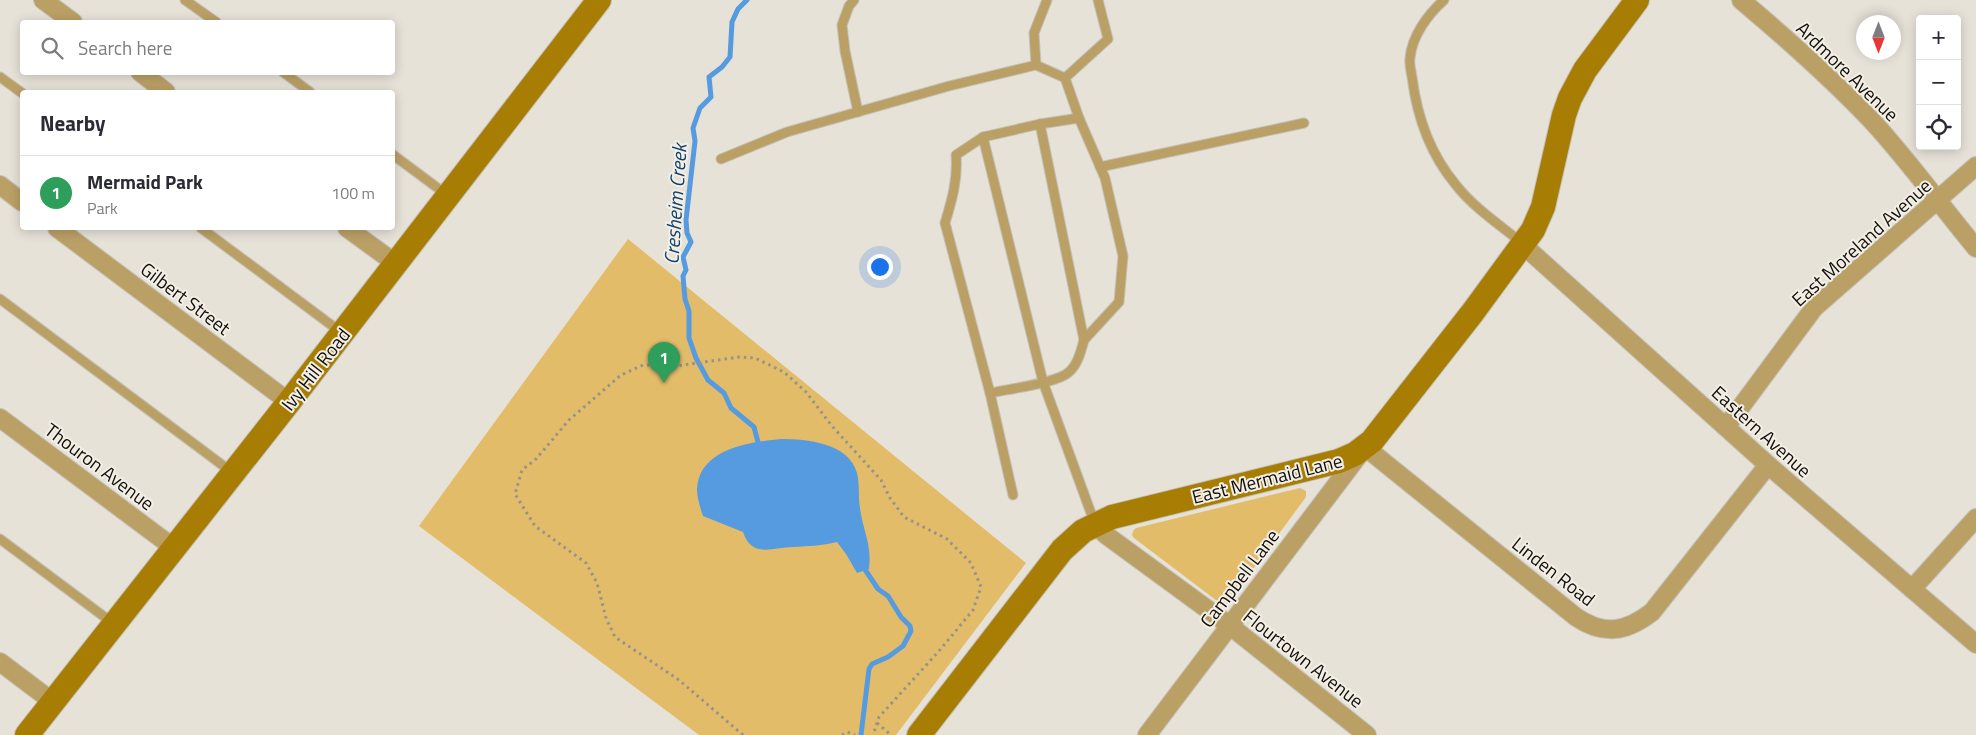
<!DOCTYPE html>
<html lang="en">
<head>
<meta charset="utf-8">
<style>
	body { margin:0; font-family:"Titillium Web",sans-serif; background:#f7f7f7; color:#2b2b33 }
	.controls { position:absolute; right:15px; top:15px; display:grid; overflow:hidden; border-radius:5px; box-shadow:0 2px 12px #0003 }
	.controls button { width:45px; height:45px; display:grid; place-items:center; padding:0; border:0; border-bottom:1px solid #e1e1e2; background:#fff; color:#2b2b33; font:25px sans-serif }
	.compass { position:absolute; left:1856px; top:15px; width:45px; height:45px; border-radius:50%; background:#fff; box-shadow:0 2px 12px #0003; rotate:180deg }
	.you { position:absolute; left:879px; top:266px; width:18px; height:18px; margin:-12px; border:4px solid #fff; border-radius:50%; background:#1a73e8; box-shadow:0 0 0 8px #1a73e833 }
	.badge { display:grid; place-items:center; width:32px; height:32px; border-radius:50%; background:#205a91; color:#fff; font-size:16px; font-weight:700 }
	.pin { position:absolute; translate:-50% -41px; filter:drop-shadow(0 1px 2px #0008) }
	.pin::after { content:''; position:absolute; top:26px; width:18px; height:15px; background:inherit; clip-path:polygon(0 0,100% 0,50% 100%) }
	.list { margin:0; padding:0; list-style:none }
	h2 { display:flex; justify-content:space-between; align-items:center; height:65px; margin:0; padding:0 20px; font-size:21px }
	h2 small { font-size:16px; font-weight:400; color:#7c7c81 }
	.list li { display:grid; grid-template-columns:32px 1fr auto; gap:15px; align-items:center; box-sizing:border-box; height:75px; padding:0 20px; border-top:1px solid #e1e1e2 }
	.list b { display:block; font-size:19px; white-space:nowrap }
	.list p { margin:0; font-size:16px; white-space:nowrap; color:#7c7c81 }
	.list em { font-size:16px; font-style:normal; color:#7c7c81 }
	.icon { flex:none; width:28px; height:28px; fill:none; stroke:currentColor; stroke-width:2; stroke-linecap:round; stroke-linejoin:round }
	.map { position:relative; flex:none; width:1976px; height:735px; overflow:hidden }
	.search { position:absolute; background:#fff; box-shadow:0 2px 12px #0003; left:20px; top:20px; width:375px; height:55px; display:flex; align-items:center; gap:12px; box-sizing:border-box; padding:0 18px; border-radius:5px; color:#7c7c81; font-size:19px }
	.panel { position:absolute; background:#fff; box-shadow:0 2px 12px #0003; left:20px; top:90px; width:375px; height:140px; border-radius:5px }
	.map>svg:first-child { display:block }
</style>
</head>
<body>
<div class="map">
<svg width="1976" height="735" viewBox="0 0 1976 735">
	<rect width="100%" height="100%" fill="#e6e2d8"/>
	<!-- green -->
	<g fill="#e3bc6a">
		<polygon points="628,239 1026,563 896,735 699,735 419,526"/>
		<polygon points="1300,488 1306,491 1306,497 1225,607 1134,538 1132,535 1133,531 1136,528"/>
	</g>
	<!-- water -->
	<path fill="#569bdf" d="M781,439C807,439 849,443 857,473C860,485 858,496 860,508C863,532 872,543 869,569L857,573L846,554L837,542C821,546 809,546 793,547C773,547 752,559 743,532L703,516C700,507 697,498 697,489C699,448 751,442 781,439Z"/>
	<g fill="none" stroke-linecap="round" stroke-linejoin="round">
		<!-- stream -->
		<g stroke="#569bdf" stroke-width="5">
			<polyline points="747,0 738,9 732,22 730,57 722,67 709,77 711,97 700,108 693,128 695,141 686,220 687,233 691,242 683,257 686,270 683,276 685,299 689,311 689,338 696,358 708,380 724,393 731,408 754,427 759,446"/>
			<polyline points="861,735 869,669 872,664 888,657 903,646 911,631 910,626 901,617 888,596 878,589 862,565"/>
		</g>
		<!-- lane casing -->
		<g stroke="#c4c0b7" stroke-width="11">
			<g id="lane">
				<polyline points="185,0 216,22"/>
				<polyline points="854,0 849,6 842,25 845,51 858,112"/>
				<path d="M1444,0C1428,14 1412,36 1410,58C1409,64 1411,71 1412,77C1417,117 1430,154 1456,185C1474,208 1500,225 1522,243"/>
				<polyline points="1036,65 1034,33 1047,0"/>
				<polyline points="283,72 310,92"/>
				<polyline points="0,77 22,93"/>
				<polyline points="1079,118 1065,78 1108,39 1098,0"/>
				<polyline points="1040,124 1079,118 1105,178 1123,256 1119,302 1084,340"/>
				<path d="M983,137L956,155C958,179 952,200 945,223L990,393"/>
				<polyline points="392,154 447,195"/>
				<polyline points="721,159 787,132 949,86 1036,65 1065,78"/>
				<polyline points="1100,167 1304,123"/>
				<polyline points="201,228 342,333"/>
				<polyline points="0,299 233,473"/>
				<path d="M1013,495L990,393C1008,389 1058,383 1069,372C1078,364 1081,351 1084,340L1040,124L983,137L1043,382L1095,524"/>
				<polyline points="0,539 114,624"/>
			</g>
		</g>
		<!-- street casing -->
		<g stroke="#c4c0b7" stroke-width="20">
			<g id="street">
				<polyline points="43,0 73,22"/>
				<path d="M1741,0C1786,38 1831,78 1872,121C1909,161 1941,206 1976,248"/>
				<polyline points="140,72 166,92"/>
				<polyline points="0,185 22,202"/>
				<polyline points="57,228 289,402"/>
				<polyline points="347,228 395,263"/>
				<polyline points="1523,245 1768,465 1976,644"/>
				<polyline points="0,418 174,548"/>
				<polyline points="1726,427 1814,308 1976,166"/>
				<polyline points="1095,524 1106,535 1229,625 1367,735"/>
				<polyline points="1912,589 1976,518"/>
				<polyline points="0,662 53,702"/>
				<path d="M1147,735L1365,447L1576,617C1604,636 1626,632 1652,612L1768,465"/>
			</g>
		</g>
		<!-- secondary casing -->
		<g stroke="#c4c0b7" stroke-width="26">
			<g id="secondary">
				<polyline points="27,735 289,402 599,0"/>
				<polyline points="919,735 1062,550 1083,531 1112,517 1339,461 1355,454 1372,441 1473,312 1533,230 1543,207 1564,115 1570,98 1585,70 1637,0"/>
			</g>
		</g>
		<!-- path -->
		<g stroke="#96938b" stroke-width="3" stroke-dasharray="2.5 4" stroke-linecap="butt">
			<polyline points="877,723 891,735"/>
			<polyline points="743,735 679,680 615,637 606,618 597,583 586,563 535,526 515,494 522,470 536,459 569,420 621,375 643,365 676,366 739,357 755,358 784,372 806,392 832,426 881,480 890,498 904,517 947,539 971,563 981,587 973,610 939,651 879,717 873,735"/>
			<polyline points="842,735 847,732 855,735"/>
		</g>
		<!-- lane -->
		<use href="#lane" stroke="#bba066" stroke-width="9"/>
		<!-- street -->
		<use href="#street" stroke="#bba066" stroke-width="18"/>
		<!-- secondary -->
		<use href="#secondary" stroke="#a77d04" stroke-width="24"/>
	</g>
	<g text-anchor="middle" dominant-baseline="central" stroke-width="4" stroke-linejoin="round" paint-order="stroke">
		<!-- street labels -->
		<g font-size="19" fill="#11100c" stroke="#f4efe5">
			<text transform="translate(1848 71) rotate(44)">Ardmore Avenue</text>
			<text transform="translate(1861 242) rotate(-42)">East Moreland Avenue</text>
			<text transform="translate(186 298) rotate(37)">Gilbert Street</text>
			<text transform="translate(315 369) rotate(-52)">Ivy Hill Road</text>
			<text transform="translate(1762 431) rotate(42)">Eastern Avenue</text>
			<text transform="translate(100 466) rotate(37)">Thouron Avenue</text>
			<text transform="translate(1267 478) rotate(-14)">East Mermaid Lane</text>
			<text transform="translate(1554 571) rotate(38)">Linden Road</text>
			<text transform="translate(1239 578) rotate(-53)">Campbell Lane</text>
			<text transform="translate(1304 658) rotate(38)">Flourtown Avenue</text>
		</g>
		<!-- water labels -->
		<g font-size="20" font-style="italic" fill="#10426f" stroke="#f4efe5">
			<text transform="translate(675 204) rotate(-86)">Cresheim Creek</text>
		</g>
	</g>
</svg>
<div class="controls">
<button>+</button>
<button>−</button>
<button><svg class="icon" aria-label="locate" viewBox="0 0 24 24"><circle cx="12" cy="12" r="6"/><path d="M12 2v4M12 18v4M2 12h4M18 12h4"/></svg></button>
</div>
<svg class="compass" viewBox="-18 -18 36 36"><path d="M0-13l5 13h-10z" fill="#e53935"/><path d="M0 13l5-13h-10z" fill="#7c7c81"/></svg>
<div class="you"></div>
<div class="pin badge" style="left:664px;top:383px;background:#2e9e5b">1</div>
<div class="search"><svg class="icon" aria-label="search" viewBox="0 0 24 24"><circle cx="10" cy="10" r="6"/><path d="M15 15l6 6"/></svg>Search here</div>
<section class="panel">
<h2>Nearby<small></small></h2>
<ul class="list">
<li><span class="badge" style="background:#2e9e5b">1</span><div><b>Mermaid Park</b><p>Park</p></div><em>100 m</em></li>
</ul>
</section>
</div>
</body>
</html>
